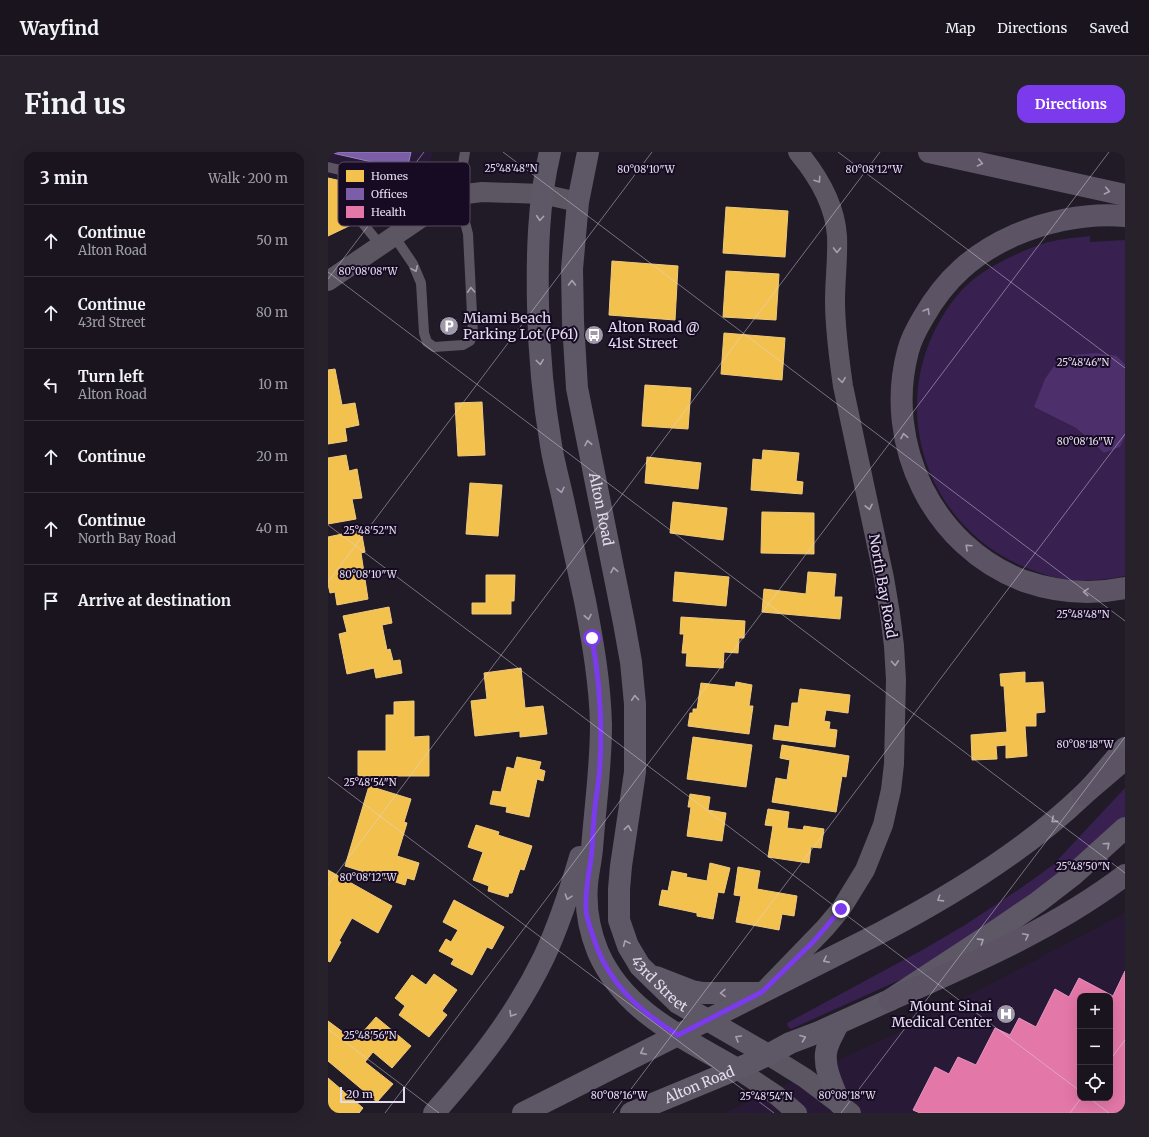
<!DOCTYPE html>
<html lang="en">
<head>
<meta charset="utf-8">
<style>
	body { margin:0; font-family:Merriweather,serif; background:#26212b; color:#f1f3f6 }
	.controls { position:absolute; right:12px; bottom:12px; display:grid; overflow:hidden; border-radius:8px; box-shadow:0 4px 16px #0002 }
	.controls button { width:36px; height:36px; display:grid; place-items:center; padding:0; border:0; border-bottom:1px solid #37333c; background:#19141e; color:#f1f3f6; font:20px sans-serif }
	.scale { position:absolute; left:12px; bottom:10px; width:65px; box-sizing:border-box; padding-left:4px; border:2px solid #e3dced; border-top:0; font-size:11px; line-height:14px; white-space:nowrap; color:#e3dced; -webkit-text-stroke:3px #170b24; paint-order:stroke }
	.stop { position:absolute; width:12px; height:12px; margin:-9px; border:3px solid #7c3aed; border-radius:50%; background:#fff }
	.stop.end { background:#7c3aed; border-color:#fff; box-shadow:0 1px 4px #0008 }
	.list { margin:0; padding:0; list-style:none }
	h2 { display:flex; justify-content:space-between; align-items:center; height:52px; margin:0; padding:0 16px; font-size:17px }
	h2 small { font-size:13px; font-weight:400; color:#9f9ea4 }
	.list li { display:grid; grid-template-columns:26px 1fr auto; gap:12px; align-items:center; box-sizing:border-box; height:72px; padding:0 16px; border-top:1px solid #37333c }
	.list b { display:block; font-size:15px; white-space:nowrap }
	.list p { margin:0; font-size:13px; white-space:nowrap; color:#9f9ea4 }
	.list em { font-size:13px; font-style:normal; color:#9f9ea4 }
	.icon { flex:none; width:22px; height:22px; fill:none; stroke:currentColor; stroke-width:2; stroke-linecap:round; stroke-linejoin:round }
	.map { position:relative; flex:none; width:797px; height:961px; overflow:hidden; border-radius:12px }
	header { display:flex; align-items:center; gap:24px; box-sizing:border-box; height:56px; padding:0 20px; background:#19141e; border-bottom:1px solid #37333c }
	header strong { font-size:19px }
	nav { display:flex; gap:22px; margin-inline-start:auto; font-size:14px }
	.intro { display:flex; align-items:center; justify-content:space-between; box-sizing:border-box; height:96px; padding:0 24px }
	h1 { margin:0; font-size:28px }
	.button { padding:10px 18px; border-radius:12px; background:#7c3aed; color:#fff; font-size:14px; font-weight:700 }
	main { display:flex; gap:24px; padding:0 24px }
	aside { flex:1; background:#19141e; border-radius:12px; box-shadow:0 4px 16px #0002 }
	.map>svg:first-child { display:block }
</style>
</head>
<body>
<header>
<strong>Wayfind</strong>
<nav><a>Map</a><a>Directions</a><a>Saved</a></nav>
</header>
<div class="intro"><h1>Find us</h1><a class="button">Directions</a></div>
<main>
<aside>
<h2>3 min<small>Walk · 200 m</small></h2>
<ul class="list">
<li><svg class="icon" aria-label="ahead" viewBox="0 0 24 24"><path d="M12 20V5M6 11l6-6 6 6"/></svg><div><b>Continue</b><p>Alton Road</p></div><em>50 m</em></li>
<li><svg class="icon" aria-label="ahead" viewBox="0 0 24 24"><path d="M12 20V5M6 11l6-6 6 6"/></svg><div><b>Continue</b><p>43rd Street</p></div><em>80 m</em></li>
<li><svg class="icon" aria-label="left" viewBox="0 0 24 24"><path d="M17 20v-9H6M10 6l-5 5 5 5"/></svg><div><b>Turn left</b><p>Alton Road</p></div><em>10 m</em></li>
<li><svg class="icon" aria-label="ahead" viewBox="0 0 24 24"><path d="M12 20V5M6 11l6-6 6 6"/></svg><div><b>Continue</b></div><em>20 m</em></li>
<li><svg class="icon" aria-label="ahead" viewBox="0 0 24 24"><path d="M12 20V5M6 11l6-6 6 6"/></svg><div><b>Continue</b><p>North Bay Road</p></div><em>40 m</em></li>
<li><svg class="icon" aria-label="arrive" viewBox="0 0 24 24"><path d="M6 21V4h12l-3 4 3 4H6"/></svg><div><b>Arrive at destination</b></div></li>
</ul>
</aside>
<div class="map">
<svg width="797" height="961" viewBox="0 0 797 961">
	<rect width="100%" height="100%" fill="#211b28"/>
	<!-- built -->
	<g fill="#281937" fill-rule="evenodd">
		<polygon points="0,0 105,0 91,42 0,22"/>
		<path d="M797,761V961H396L569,881ZM752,844H782V946H752Z"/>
	</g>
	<!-- green -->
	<g fill="#382151">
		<path d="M762,84V90L797,88V212L789,204L706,255L748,276L776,301L792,295L797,285V424C778,428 754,430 734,427C722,425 710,420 699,416C610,381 565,279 602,189C613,163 630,137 654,121C672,109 694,99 714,92C729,87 746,86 762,84Z"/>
		<polygon points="797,636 797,669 759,704 631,795 574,827 463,877 460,875 459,871 598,796 637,773 693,736 725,713"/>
	</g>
	<!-- forest -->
	<polygon fill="#4c2f6b" points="768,201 789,204 797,212 797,285 792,295 776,301 748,276 706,255 717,227 733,204"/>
	<!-- homes -->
	<g fill="#f2c14e" stroke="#eec97e">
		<polygon points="0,26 31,33 46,62 0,84"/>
		<polygon points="398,55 460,59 457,105 395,101"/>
		<polygon points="284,109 350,114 347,168 281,163"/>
		<polygon points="398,119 451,122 448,168 395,165"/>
		<polygon points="396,181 457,186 454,228 393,222"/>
		<polygon points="7,217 14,253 27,251 31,273 17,276 19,289 0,292 0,218"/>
		<polygon points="317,233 363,236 360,277 314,274"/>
		<polygon points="154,250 157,303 130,304 127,251"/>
		<polygon points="435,298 471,301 468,329 475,330 474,342 423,338 425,307 434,308"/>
		<polygon points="18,303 21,319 29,317 34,346 24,347 28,367 0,372 0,306"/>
		<polygon points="319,305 373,311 370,337 317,331"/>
		<polygon points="142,331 174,333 170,384 138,382"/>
		<polygon points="345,350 399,356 395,388 342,381"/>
		<polygon points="434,360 486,361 486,402 433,401"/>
		<polygon points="33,378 37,400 33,401 40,447 9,453 7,440 2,441 0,432 0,385"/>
		<polygon points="347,420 401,425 398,454 345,449"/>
		<polygon points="480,420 508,422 506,445 514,445 512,467 434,460 436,437 478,442"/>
		<polygon points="158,423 187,423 186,449 183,449 183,462 144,462 144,451 158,451"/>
		<polygon points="61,455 64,471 54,473 59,498 62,497 65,509 72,508 74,521 48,526 46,516 19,522 11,482 19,480 15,464"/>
		<polygon points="353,465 417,469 416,486 411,486 410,501 396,500 395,516 358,514 359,501 354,501 356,482 352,482"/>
		<polygon points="193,516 197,556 215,554 219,582 192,585 192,579 147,584 143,549 159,547 156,521"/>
		<polygon points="697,520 697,531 715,530 717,560 708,561 708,574 697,574 699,604 678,606 678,593 668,594 669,607 644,608 643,583 679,580 676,534 673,534 672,522"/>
		<polygon points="408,530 424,533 421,554 425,554 421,582 360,574 362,561 365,561 365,557 369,557 373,531 407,535"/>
		<polygon points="472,537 522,543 520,561 498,558 496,569 502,570 501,577 509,578 507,595 445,587 447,573 461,575 464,551 470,551"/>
		<polygon points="86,549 86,585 101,584 101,624 30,624 30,599 58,599 58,563 66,563 66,550"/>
		<polygon points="365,585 424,593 418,635 359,627"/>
		<polygon points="454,593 521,604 518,625 514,624 508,660 444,650 448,626 459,628 462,608 452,606"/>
		<polygon points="189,605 213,610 211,617 217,619 215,629 209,627 201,665 178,660 179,655 162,652 165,639 173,640 179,615 186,617"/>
		<polygon points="41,634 83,647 76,670 79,671 69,704 91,711 86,728 79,726 77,733 17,714"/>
		<polygon points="362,642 382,645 380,658 398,661 394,689 359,684 363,655 360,655"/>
		<polygon points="440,657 461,660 459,676 475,678 476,674 496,677 493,696 483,695 481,711 440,705 445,674 437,673"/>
		<polygon points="148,673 171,680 170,683 204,694 196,718 192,717 184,741 181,741 180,745 160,739 161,734 145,728 155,700 140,695"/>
		<polygon points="382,711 402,716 396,741 390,740 385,767 369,764 369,761 331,753 334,738 340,739 344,719 359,722 358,725 379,729"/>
		<polygon points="410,715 432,719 429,737 469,744 466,764 454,762 451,778 408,770 413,744 406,743"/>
		<polygon points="0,718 64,754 50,781 24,766 11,789 13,790 2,810 0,809"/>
		<polygon points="126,748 176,775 164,797 159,795 144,823 123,812 126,807 111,799 118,787 123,790 130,778 115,770"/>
		<polygon points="106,822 129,838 114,859 119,863 101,885 71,863 77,854 67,846 84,823 98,833"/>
		<polygon points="48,865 83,894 64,916 45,900 37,910 65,932 49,950 0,909 0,869 27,889"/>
		<polygon points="0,926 35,956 31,961 0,961"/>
	</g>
	<!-- offices -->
	<polygon fill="#7b5ea7" stroke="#9a84bc" points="0,0 83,0 79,18"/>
	<!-- health -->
	<path fill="#e377a8" stroke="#e395bd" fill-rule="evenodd" d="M797,819V961H592L585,958L607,915L621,922L630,905L648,913L667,876L682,883L691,866L708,875L727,837L741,845L751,826L785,844ZM752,844H782V946H752Z"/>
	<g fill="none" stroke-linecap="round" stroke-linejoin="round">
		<!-- lane -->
		<g stroke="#5c5662" stroke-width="10">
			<polyline points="0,15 97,38 103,42 112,53"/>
			<polyline points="33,69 53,94"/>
			<polyline points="66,84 85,112 93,131 96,181 99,190 106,195 135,193 142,189 145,182 140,82 130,43 137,0"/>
		</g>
		<!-- street -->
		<g stroke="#5c5662" stroke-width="20">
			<polyline points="0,129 112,53 130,43 154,40 214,42 250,50"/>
			<path d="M440,835L497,776L513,757L537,718L555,673L563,638L566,612L568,528L566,494L562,462L556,426L515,234C511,206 507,177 507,149C507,127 510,106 509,84C507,52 490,24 470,0"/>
			<polyline points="440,903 477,926 523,961"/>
			<polyline points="409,917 448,943 469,961"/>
		</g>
		<!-- primary -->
		<g stroke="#5d5766" stroke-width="22">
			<path d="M222,0C210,50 209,103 210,154C211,200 215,247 223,293C226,313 232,332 236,352C243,384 250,417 257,449C265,491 272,531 273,573C273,615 267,656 264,697C263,709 260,720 259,732C257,756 261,778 270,800C296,860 356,886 409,917"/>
			<path id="s1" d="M260,0L250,50L244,117L245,170L249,236L296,471L303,510L307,552V620L293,714L291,737V768L300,794L312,814L350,851L440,903"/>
			<polyline points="328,825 364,839 375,841 431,841"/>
			<path d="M510,872C506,881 499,891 498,901C496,918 506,936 512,952"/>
			<path d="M106,961C150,911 187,865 216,805C231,773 242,739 252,705"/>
			<path d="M195,961L552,781C621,745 698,698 755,643C770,629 783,611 797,596"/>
			<path id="s2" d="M303,961L409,917L440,903L462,891L491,880L562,848L672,776L710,750L745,723L797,676"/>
		</g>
		<!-- highway -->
		<g stroke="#5c5464" stroke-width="22">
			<polyline points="601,0 797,43"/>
			<path d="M797,64C760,61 721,69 687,83C646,101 617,127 595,166C589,176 583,187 580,199C555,292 605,395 696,429C728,440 763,443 797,436"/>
			<polyline points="755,643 797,607"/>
			<path d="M562,848C643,812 726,777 797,723"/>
		</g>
	</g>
	<!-- one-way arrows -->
	<defs><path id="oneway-chevron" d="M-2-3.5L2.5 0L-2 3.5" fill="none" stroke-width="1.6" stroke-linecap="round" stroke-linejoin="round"/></defs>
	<g stroke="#a69faf">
		<use href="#oneway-chevron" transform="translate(652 11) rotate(12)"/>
		<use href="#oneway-chevron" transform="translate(779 39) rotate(12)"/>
		<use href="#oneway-chevron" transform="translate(599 159) rotate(-60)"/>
		<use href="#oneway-chevron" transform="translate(576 284) rotate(-101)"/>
		<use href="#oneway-chevron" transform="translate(640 395) rotate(-137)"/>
		<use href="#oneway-chevron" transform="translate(758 440) rotate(-177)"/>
		<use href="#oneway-chevron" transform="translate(698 784) rotate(-27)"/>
	</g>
	<g stroke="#a6a0ae">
		<use href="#oneway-chevron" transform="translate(490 28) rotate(56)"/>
		<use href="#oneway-chevron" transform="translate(509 98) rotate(91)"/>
		<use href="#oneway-chevron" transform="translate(87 117) rotate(66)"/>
		<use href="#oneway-chevron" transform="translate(143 138) rotate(-93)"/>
		<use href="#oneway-chevron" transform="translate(514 228) rotate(82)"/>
		<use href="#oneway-chevron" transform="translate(541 355) rotate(78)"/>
		<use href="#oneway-chevron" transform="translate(567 511) rotate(86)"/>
	</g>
	<g stroke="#a7a0b0">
		<use href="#oneway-chevron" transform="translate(212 66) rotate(95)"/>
		<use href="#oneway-chevron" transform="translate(244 131) rotate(-90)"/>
		<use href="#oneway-chevron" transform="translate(212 210) rotate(83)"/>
		<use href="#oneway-chevron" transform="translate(260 291) rotate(-101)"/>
		<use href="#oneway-chevron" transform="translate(233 338) rotate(77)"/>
		<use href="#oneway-chevron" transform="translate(286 418) rotate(-101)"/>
		<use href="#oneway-chevron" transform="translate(260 465) rotate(79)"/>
		<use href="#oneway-chevron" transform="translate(307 546) rotate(-94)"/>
		<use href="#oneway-chevron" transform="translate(726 668) rotate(140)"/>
		<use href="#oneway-chevron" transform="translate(300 676) rotate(-81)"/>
		<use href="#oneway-chevron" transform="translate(779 693) rotate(-42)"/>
		<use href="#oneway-chevron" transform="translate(240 745) rotate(108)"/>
		<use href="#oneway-chevron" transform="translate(612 747) rotate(148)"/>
		<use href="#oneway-chevron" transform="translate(653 789) rotate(-33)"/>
		<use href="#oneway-chevron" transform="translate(298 791) rotate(-114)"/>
		<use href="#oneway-chevron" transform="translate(498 808) rotate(153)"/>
		<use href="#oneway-chevron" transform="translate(395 841) rotate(179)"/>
		<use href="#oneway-chevron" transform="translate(184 862) rotate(122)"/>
		<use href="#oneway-chevron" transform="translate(410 886) rotate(-150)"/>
		<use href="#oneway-chevron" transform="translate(475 886) rotate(-21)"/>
		<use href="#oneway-chevron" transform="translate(315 900) rotate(153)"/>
	</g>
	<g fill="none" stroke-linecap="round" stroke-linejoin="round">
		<!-- route -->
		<path stroke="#7c3aed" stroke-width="5" d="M264,486C272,531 275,579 271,625C270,635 268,645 267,655C265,672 265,690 263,707C260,724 257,741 258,758C259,768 263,778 266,787C280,831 312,860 350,883L434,840L486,789L513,757"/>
	</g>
	<!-- ticks -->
	<path fill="none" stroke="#e3dced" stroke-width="1" stroke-opacity="0.45" d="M175,0L797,469M510,0L797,216M0,120L797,721M0,127L96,0M0,373L752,939M0,430L324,0M0,625L446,961M0,733L552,0M0,877L111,961M782,908L797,888M761,946L781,961M57,961L781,0M285,961L797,282M513,961L797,585M742,961L753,946"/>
	<!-- icons -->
	<defs>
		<g id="parking-disc" transform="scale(1)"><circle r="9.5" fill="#9f98a8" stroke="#170b24"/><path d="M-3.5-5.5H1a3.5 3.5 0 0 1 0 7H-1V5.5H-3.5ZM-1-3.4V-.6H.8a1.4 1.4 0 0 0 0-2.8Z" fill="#fff"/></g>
		<g id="bus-disc" transform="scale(1)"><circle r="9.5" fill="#9f98a8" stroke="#170b24"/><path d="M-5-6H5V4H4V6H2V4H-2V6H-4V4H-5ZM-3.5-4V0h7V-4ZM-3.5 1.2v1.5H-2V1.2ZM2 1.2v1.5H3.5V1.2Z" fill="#fff"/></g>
		<g id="hospital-disc" transform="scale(1)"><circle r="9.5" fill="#9f98a8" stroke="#170b24"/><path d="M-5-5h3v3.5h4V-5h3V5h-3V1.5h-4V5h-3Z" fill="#fff"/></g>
	</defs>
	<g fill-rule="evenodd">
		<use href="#parking-disc" x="121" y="174"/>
		<use href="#bus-disc" x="266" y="183"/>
		<use href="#hospital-disc" x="678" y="862"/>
	</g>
	<g text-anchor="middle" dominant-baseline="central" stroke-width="4" stroke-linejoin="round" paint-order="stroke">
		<!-- poi labels -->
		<g font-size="14" fill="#e3dced" stroke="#170b24" text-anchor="start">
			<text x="135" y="166">Miami Beach<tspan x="135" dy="16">Parking Lot (P61)</tspan></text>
			<text x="280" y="175">Alton Road @<tspan x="280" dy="16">41st Street</tspan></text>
			<text x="664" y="854" text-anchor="end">Mount Sinai<tspan x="664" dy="16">Medical Center</tspan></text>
		</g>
		<!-- street labels -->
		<g font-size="14" fill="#e3dced" stroke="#170b24">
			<text stroke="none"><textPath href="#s1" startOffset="361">Alton Road</textPath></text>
			<text transform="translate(555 434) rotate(80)">North Bay Road</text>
			<text stroke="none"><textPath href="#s1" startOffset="853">43rd Street</textPath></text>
			<text stroke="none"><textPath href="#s2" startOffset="74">Alton Road</textPath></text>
		</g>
	</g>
	<!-- legend -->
	<rect x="10" y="10" width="132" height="64" rx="6" fill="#170b24" stroke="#544a60" stroke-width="1"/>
	<rect x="18" y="18" width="18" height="12" fill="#f2c14e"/>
	<rect x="18" y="36" width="18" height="12" fill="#7b5ea7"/>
	<rect x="18" y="54" width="18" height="12" fill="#e377a8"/>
	<g font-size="11" fill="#e3dced">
		<text x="43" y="28">Homes</text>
		<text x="43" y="46">Offices</text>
		<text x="43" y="64">Health</text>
	</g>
	<g font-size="10" text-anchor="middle" fill="#e3dced" stroke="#170b24" stroke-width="4" stroke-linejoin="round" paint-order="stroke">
		<text x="183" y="20">25°48'48"N</text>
		<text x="318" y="21">80°08'10"W</text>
		<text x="546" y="21">80°08'12"W</text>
		<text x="40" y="123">80°08'08"W</text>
		<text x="755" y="214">25°48'46"N</text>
		<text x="757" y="293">80°08'16"W</text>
		<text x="42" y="382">25°48'52"N</text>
		<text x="40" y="426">80°08'10"W</text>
		<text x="755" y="466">25°48'48"N</text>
		<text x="757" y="596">80°08'18"W</text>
		<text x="42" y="634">25°48'54"N</text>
		<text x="755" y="718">25°48'50"N</text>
		<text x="40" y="729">80°08'12"W</text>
		<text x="42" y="887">25°48'56"N</text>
		<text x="291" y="947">80°08'16"W</text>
		<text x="519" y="947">80°08'18"W</text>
		<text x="438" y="948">25°48'54"N</text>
	</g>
</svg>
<div class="controls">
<button>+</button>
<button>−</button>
<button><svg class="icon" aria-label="locate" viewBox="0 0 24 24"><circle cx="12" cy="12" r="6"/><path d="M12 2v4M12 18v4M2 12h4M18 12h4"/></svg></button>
</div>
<div class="scale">20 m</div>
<div class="stop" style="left:264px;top:486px"></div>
<div class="stop end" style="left:513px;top:757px"></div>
</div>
</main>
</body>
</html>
